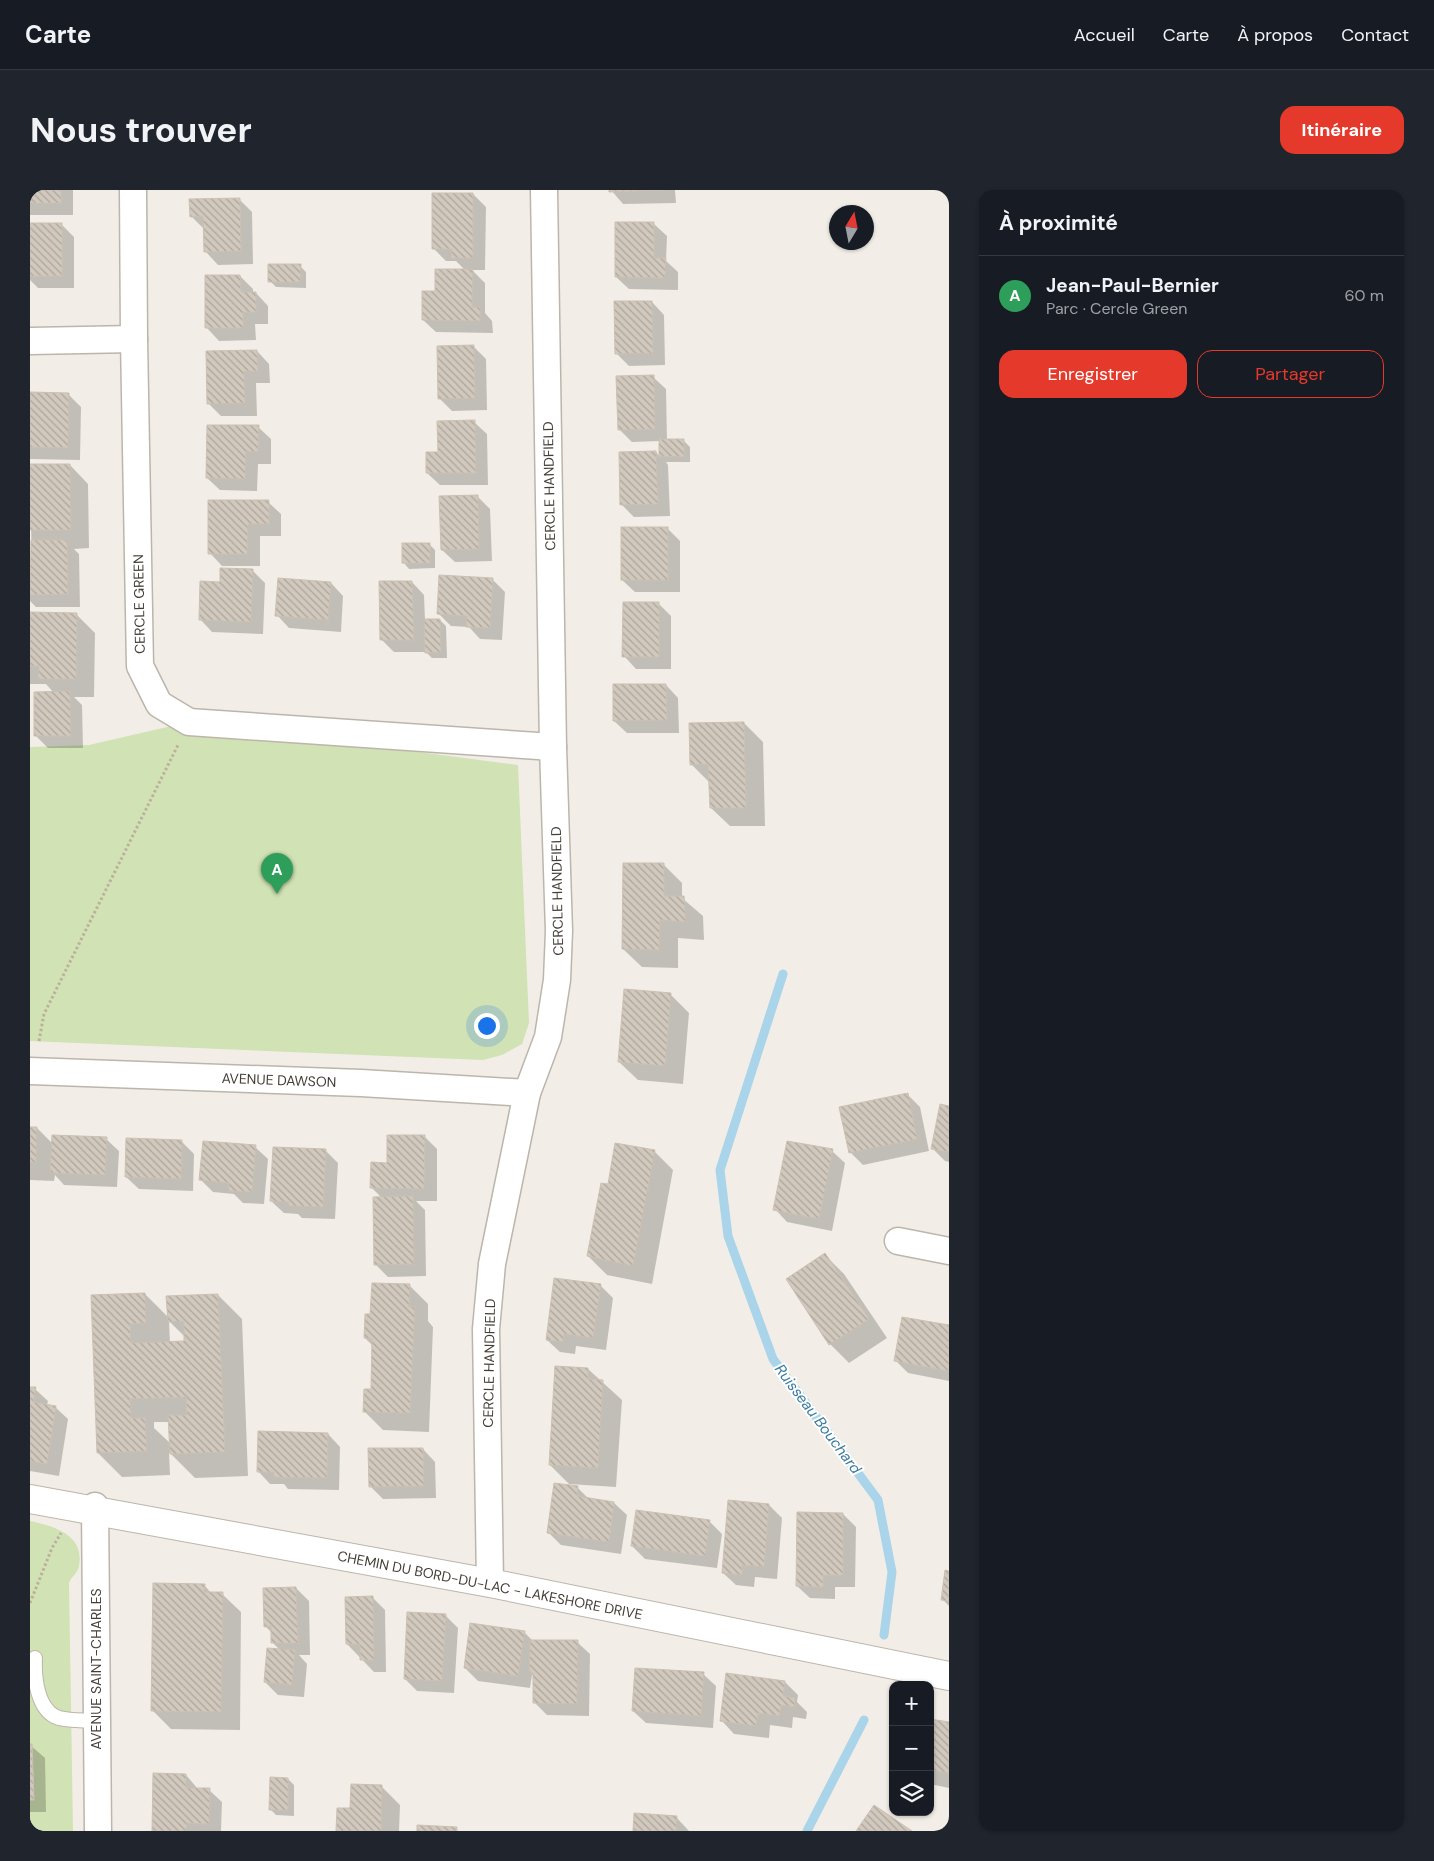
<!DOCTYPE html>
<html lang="fr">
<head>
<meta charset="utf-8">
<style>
	body { margin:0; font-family:"DM Sans",sans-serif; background:#20242c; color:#f1f3f6 }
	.controls { position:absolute; right:15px; bottom:15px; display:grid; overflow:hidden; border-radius:10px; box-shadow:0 1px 4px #0004 }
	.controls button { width:45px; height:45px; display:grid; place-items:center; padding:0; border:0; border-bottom:1px solid #363941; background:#171b24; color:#f1f3f6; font:25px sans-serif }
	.compass { position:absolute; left:799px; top:15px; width:45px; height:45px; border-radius:50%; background:#171b24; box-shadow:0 1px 4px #0004; rotate:10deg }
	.you { position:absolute; left:456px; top:835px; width:18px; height:18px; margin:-12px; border:4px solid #fff; border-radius:50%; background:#1a73e8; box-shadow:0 0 0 8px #1a73e833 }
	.badge { display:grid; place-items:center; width:32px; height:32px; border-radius:50%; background:#e5392b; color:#fff; font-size:16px; font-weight:700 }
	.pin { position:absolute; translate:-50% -41px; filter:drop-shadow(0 1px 2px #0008) }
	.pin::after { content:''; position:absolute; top:26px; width:18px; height:15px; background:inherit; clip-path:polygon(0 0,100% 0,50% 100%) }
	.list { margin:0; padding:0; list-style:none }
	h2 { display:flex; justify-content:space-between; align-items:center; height:65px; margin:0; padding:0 20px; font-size:21px }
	h2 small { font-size:16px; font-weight:400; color:#9ea1a6 }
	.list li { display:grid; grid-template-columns:32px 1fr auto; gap:15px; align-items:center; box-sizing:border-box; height:80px; padding:0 20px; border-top:1px solid #363941 }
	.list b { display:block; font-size:19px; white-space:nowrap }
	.list p { margin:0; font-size:16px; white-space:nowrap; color:#9ea1a6 }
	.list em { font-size:16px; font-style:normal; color:#9ea1a6 }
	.actions { display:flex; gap:10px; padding:15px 20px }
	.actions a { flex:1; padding:11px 0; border:1px solid #e5392b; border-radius:15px; text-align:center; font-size:18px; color:#e5392b }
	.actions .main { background:#e5392b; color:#fff }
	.icon { flex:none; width:28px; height:28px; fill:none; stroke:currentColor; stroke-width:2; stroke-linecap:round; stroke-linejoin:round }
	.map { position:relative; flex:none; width:919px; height:1641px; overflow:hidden; border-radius:15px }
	header { display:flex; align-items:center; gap:30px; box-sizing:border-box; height:70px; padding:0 25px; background:#171b24; border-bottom:1px solid #363941 }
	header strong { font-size:24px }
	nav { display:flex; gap:28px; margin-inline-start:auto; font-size:18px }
	.intro { display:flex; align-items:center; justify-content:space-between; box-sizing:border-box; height:120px; padding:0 30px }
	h1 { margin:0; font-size:35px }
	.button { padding:12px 22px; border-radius:15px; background:#e5392b; color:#fff; font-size:18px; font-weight:700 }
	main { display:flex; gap:30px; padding:0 30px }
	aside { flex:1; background:#171b24; border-radius:15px; box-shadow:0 1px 4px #0004 }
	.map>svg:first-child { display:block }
</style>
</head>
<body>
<header>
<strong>Carte</strong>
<nav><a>Accueil</a><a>Carte</a><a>À propos</a><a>Contact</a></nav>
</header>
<div class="intro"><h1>Nous trouver</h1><a class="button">Itinéraire</a></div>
<main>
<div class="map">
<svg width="919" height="1641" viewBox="0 0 919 1641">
	<defs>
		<pattern id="building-back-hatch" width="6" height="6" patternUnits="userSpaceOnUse" patternTransform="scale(1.25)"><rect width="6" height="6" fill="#d2c9be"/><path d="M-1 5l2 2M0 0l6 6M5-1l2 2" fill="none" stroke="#aca59b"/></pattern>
	</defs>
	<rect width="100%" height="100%" fill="#f2eee7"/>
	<!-- park -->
	<g fill="#d1e2b4">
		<polygon points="159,532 488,575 499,833 492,854 472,865 453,870 0,851 0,557 59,555"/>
		<path d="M0,1331C24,1336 55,1345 49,1376C48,1383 41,1387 39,1393L43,1641H0Z"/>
	</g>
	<!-- shadow -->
	<g fill="#0003" fill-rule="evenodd">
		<rect x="0" y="0" width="43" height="25"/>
		<polygon points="581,0 645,0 646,13 593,14"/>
		<polygon points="443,4 456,17 455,80 442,80 455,93 455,123 462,131 463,143 406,142 393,130 406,103 436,81 426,71 416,71 403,58"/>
		<polygon points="209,9 222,22 223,74 188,75 176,62 174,39 161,26"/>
		<polygon points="0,34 31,34 44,47 44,98 8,98 0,90"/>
		<polygon points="624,34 637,46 636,71 648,82 648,100 599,99 586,87"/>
		<polygon points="270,76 276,82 276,98 246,97 240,91"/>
		<polygon points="210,86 223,99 223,103 226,103 238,116 238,134 225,134 226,150 189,151 177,138"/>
		<polygon points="622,112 634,125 635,175 599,176 586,163"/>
		<polygon points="443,156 456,169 457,220 422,221 409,208"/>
		<polygon points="227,161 239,174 240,193 226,193 227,226 191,226 179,214"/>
		<polygon points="623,187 636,199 637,251 654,251 660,257 660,272 636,272 638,275 640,326 604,327 592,315 626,262 630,267 630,251 602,252 589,239"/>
		<polygon points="0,203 38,204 51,217 50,270 0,269"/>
		<polygon points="444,232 457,244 458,295 410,295 397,283 409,263"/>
		<polygon points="228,237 241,249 241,274 228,274 227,301 190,300 177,288"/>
		<polygon points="0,275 40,275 58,294 59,358 44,359 49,364 50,417 6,417 0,411 0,384 2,384"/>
		<polygon points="448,307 460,319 462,371 425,372 412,360"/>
		<polygon points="238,312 251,324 251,346 230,346 230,376 192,376 180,363"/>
		<polygon points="637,338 650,351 650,402 605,402 592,390"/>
		<polygon points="399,354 405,360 405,378 379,379 373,372"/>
		<polygon points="222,380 235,393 233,444 182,442 170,429 191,393"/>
		<polygon points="462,389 475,402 472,450 450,449 439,437 421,436 408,423"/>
		<polygon points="382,392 394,405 395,430 410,430 416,436 417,468 402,468 396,462 364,462 352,450"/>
		<polygon points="301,393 313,406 311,442 259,438 247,425"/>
		<polygon points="629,414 641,426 641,479 606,479 594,466"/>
		<polygon points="0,424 46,424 65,443 64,507 44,507 52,515 53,558 18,558 6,546 24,503 16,494 0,494"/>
		<polygon points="636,495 648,508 649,543 597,543 584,531"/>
		<polygon points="714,533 733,552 735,636 700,636 681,618 680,593 661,574"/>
		<polygon points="633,674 652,693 652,708 673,726 674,750 648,748 648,778 612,777 593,759"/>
		<polygon points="640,804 659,823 653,894 608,890 589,872"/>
		<polygon points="877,904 890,917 899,961 833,975 820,962"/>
		<polygon points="919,917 919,972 915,971 903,959"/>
		<polygon points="0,938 7,938 23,954 76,949 89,961 87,997 34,995 25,985 24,991 0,990"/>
		<polygon points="395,947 407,959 407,1011 386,1011 395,1020 396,1086 358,1087 345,1074 352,1008 341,997 358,974"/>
		<polygon points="151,951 164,964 163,1001 109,999 96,987"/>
		<polygon points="225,957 238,969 234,1014 213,1013 204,1004 183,1002 171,990"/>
		<polygon points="295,960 308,973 305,1029 272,1028 268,1024 254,1023 241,1011"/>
		<polygon points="624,961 643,980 622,1094 577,1085 558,1066 578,996"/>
		<polygon points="802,961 815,973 802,1041 757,1032 745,1019"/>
		<polygon points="795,1065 814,1084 857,1148 819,1173 800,1154 758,1090"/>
		<polygon points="570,1095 583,1108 576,1160 546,1156 545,1164 530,1162 517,1150"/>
		<polygon points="380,1096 398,1114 398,1131 403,1137 399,1242 353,1240 334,1221 342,1200 343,1156 335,1148"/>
		<path d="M115,1104L139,1128L188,1105L212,1129L218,1286L165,1288L139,1262L140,1285L92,1287L68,1263L62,1106ZM139,1131L156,1148V1152L140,1153ZM124,1232H140L141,1254L124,1238Z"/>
		<polygon points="919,1137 919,1191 878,1183 865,1170"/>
		<polygon points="558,1179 592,1210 586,1297 539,1294 520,1275"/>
		<polygon points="0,1198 5,1199 18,1211 17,1215 25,1217 38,1229 29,1286 0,1281"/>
		<polygon points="298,1244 310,1257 309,1300 258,1299 254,1294 240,1294 228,1281"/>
		<polygon points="393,1259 405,1272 406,1308 353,1309 340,1296"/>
		<polygon points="548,1298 559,1309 584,1313 597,1325 591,1364 531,1355 519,1343"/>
		<polygon points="699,1312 739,1315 752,1328 747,1389 725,1387 724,1397 706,1395 693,1383"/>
		<polygon points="813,1324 826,1337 825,1397 805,1397 805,1409 780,1408 767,1396"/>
		<polygon points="679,1331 692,1344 687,1378 615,1369 602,1356"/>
		<polygon points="919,1382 919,1416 912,1409"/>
		<polygon points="174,1395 182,1404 192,1404 211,1422 210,1540 141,1539 122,1520"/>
		<polygon points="266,1398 279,1411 280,1465 269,1465 277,1474 274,1507 248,1505 235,1492 250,1460 243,1453 243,1444 235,1436"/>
		<polygon points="342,1407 355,1420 356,1482 344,1482 317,1454"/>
		<polygon points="415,1425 428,1438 424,1503 387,1501 375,1489"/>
		<polygon points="494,1442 503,1451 547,1452 560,1464 559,1526 517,1525 504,1512 505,1487 502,1485 500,1498 448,1491 435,1478"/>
		<polygon points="673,1484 686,1496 683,1538 616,1533 603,1521"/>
		<polygon points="697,1485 755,1492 768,1505 767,1512 777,1522 776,1529 763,1527 762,1538 740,1535 739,1548 704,1544 692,1531"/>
		<polygon points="900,1530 919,1534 919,1598 900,1594"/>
		<polygon points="0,1555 15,1568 16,1622 0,1622"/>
		<polygon points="156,1585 168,1599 179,1600 192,1612 191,1641 123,1641"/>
		<polygon points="258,1589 264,1595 264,1626 246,1625 240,1619"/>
		<polygon points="351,1596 370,1615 369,1641 307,1641 321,1619"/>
		<polygon points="646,1627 659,1641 604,1641"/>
	</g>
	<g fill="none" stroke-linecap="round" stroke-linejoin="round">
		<!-- stream -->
		<g stroke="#a9d4e9" stroke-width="9">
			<polyline points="753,784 690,980 698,1046 743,1169 848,1310 862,1382 854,1445"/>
			<polyline points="777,1641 834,1530"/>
		</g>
	</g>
	<!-- building -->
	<g fill="url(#building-back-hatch)" stroke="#ccc0b2">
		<rect x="0" y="0" width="31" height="13"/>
		<polygon points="579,0 633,0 579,2"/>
		<polygon points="402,3 443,3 443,68 421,68 422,59 402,59"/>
		<polygon points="210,8 211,61 174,62 173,26 160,27 159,9"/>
		<polygon points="585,32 624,32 624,68 636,68 635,88 585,87"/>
		<rect x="0" y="33" width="32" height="53"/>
		<polygon points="238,74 271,74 270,92 238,92"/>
		<polygon points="405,79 443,79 442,117 450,117 450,131 392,130 392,101 405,101"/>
		<polygon points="175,85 210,85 211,102 226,102 226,122 213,122 213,138 175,138"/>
		<polygon points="584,111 622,111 623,163 585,164"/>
		<polygon points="444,155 445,208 408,209 407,156"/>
		<polygon points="227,160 228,181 214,181 215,213 177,214 176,161"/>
		<polygon points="624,185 625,239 588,240 586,186"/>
		<polygon points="0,202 39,203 38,258 0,257"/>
		<polygon points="445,230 446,283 396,283 396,262 408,262 407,231"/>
		<polygon points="177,235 229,235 228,261 216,262 215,289 176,288"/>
		<polygon points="629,249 654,249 654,267 629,266"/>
		<polygon points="626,261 628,314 590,315 589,262"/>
		<polygon points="0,274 40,274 41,340 0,340"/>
		<polygon points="448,305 449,359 411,360 409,306"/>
		<polygon points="178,310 239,310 239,334 218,334 217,364 178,364"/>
		<rect x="591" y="337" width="47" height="53"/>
		<polygon points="1,350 37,350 38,404 0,405"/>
		<rect x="372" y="353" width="28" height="20"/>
		<polygon points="190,378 223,379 221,432 169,430 170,391 190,392"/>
		<polygon points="409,385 463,388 460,438 436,437 437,426 407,424"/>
		<polygon points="248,388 301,392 298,430 245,426"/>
		<polygon points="349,391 382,391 384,450 350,450"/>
		<polygon points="593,412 629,412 629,467 592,467"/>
		<polygon points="0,422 47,423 46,489 8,489 9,476 0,476"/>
		<polygon points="394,429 410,429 411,462 395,463"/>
		<polygon points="583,494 636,494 637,530 583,531"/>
		<polygon points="40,501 41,546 4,546 4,502"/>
		<polygon points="714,532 716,618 680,618 678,574 660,575 659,533"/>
		<polygon points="593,673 634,673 634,706 654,706 656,732 630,730 629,760 592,759"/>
		<polygon points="594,799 641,803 635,876 588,872"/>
		<polygon points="878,903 887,949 819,963 809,917"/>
		<polygon points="910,914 919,916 919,962 901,959"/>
		<polygon points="0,937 7,937 6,973 0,972"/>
		<polygon points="22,945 77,947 75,985 20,983"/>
		<polygon points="357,945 395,945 394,999 340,998 341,972 357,973"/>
		<polygon points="96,948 152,950 151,989 95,987"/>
		<polygon points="173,951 226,955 222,1002 199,1001 199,993 169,990"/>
		<polygon points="757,951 803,959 789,1029 743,1020"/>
		<polygon points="585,953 625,960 603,1076 557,1066 571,993 578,994"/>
		<polygon points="243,957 296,959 293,1017 258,1016 259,1012 240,1011"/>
		<polygon points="383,1006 384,1074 344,1075 343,1007"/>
		<polygon points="795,1063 839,1129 799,1155 756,1089"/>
		<polygon points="524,1088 571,1094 563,1148 534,1144 533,1152 516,1150"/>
		<polygon points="342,1093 380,1094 379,1117 385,1117 380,1223 333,1222 334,1199 341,1199 342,1149 334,1148 335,1124 340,1124"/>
		<polygon points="115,1103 116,1133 100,1134 101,1153 154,1151 154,1131 138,1132 136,1106 188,1104 195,1262 140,1264 138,1225 157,1225 156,1207 100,1209 101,1228 115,1228 117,1261 67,1263 61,1105"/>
		<polygon points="872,1127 919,1135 919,1181 864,1171"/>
		<polygon points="525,1176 558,1178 558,1189 573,1190 568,1278 519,1275"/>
		<polygon points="0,1197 6,1197 3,1212 26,1216 17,1274 0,1271"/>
		<polygon points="228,1241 298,1243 297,1288 244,1287 244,1282 227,1282"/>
		<polygon points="338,1258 393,1258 394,1296 339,1297"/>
		<polygon points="524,1293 548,1296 547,1306 584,1312 579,1352 517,1343"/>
		<polygon points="698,1310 739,1314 734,1377 712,1375 712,1385 692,1383"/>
		<polygon points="606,1320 680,1330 675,1366 601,1356"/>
		<polygon points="767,1322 813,1323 813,1385 793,1385 793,1397 766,1396"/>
		<polygon points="915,1380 919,1381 919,1411 911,1410"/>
		<polygon points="123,1393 175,1394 174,1402 193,1402 191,1522 121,1521"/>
		<polygon points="266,1397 268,1453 241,1453 241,1436 234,1437 233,1398"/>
		<polygon points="343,1406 344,1470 330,1470 330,1454 316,1454 315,1407"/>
		<polygon points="377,1422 416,1424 412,1491 374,1489"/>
		<polygon points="440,1433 495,1441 488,1486 434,1478"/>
		<polygon points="500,1450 548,1450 547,1514 503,1513 503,1483 499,1483"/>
		<polygon points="237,1458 265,1460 262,1495 234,1492"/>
		<polygon points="605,1478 674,1482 671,1526 602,1521"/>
		<polygon points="696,1483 755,1491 753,1506 765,1508 764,1517 751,1515 749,1526 728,1523 726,1536 690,1531"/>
		<polygon points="900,1529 919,1532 919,1583 900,1580"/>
		<polygon points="0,1554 2,1554 4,1610 0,1610"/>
		<polygon points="123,1583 156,1584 156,1598 180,1598 179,1634 157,1633 156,1641 122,1641"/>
		<polygon points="240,1587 258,1588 258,1620 239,1620"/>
		<polygon points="321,1594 352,1595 351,1641 306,1641 307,1618 320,1618"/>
		<polygon points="844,1615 882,1641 826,1641"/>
		<polygon points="604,1623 647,1626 646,1641 603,1641"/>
		<polygon points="387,1635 427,1637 427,1641 387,1641"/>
	</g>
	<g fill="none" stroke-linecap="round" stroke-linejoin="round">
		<!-- service casing -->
		<g stroke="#bcb5ab" stroke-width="16">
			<path id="service" d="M5,1468C4,1487 7,1521 29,1528C41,1531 54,1530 66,1531"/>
		</g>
		<!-- minor casing -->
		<g stroke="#bcb5ab" stroke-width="29">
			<g id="minor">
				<polyline points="103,0 104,149 110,476 129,514 159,532 523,557"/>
				<polyline points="0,151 104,149"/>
				<polyline points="0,881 331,893 497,903"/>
				<polyline points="868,1051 919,1061"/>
				<polyline points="65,1316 68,1641"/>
				<polyline points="460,1393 456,1139 462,1074 497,903 518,847 527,790 529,741 523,557 514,0"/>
			</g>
		</g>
		<!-- tertiary casing -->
		<g stroke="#bcb5ab" stroke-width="30">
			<polyline id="tertiary" points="0,1309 460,1393 919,1486"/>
		</g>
		<!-- path -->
		<g stroke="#bdaf9d" stroke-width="3" stroke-dasharray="2.5 2.5" stroke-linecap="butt">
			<polyline points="9,851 14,824 148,555"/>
			<polyline points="0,1413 22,1358 31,1343"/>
		</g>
		<!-- service -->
		<use href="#service" stroke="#fff" stroke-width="14"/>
		<!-- minor -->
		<use href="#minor" stroke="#fff" stroke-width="26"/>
		<!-- tertiary -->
		<use href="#tertiary" stroke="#fff" stroke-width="28"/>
	</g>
	<g text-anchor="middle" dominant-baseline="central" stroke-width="4" stroke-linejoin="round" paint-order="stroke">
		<!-- street labels -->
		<g font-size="14" fill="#443e37" stroke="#fff">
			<text transform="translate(519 296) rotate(-91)">CERCLE HANDFIELD</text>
			<text transform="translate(109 414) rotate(-91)">CERCLE GREEN</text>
			<text transform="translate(527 701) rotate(-91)">CERCLE HANDFIELD</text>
			<text transform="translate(249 890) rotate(2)">AVENUE DAWSON</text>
			<text transform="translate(459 1173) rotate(-89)">CERCLE HANDFIELD</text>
			<text transform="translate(460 1395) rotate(11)">CHEMIN DU BORD-DU-LAC - LAKESHORE DRIVE</text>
			<text transform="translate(66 1479) rotate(-90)">AVENUE SAINT-CHARLES</text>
		</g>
		<!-- water labels -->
		<g font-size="15" font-style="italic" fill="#387a9e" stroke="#fff">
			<text transform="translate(788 1229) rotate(53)">Ruisseau Bouchard</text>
		</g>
	</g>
</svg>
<div class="controls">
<button>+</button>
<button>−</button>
<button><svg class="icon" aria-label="layers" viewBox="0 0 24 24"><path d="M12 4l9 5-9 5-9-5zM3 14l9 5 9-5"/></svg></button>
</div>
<svg class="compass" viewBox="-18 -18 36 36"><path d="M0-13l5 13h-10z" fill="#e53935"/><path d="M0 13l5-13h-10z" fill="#9ea1a6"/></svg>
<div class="you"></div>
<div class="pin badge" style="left:247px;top:704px;background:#2e9e5b">A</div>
</div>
<aside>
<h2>À proximité<small></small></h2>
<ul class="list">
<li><span class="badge" style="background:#2e9e5b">A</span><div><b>Jean-Paul-Bernier</b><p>Parc · Cercle Green</p></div><em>60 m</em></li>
</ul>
<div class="actions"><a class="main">Enregistrer</a><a>Partager</a></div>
</aside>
</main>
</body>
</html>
